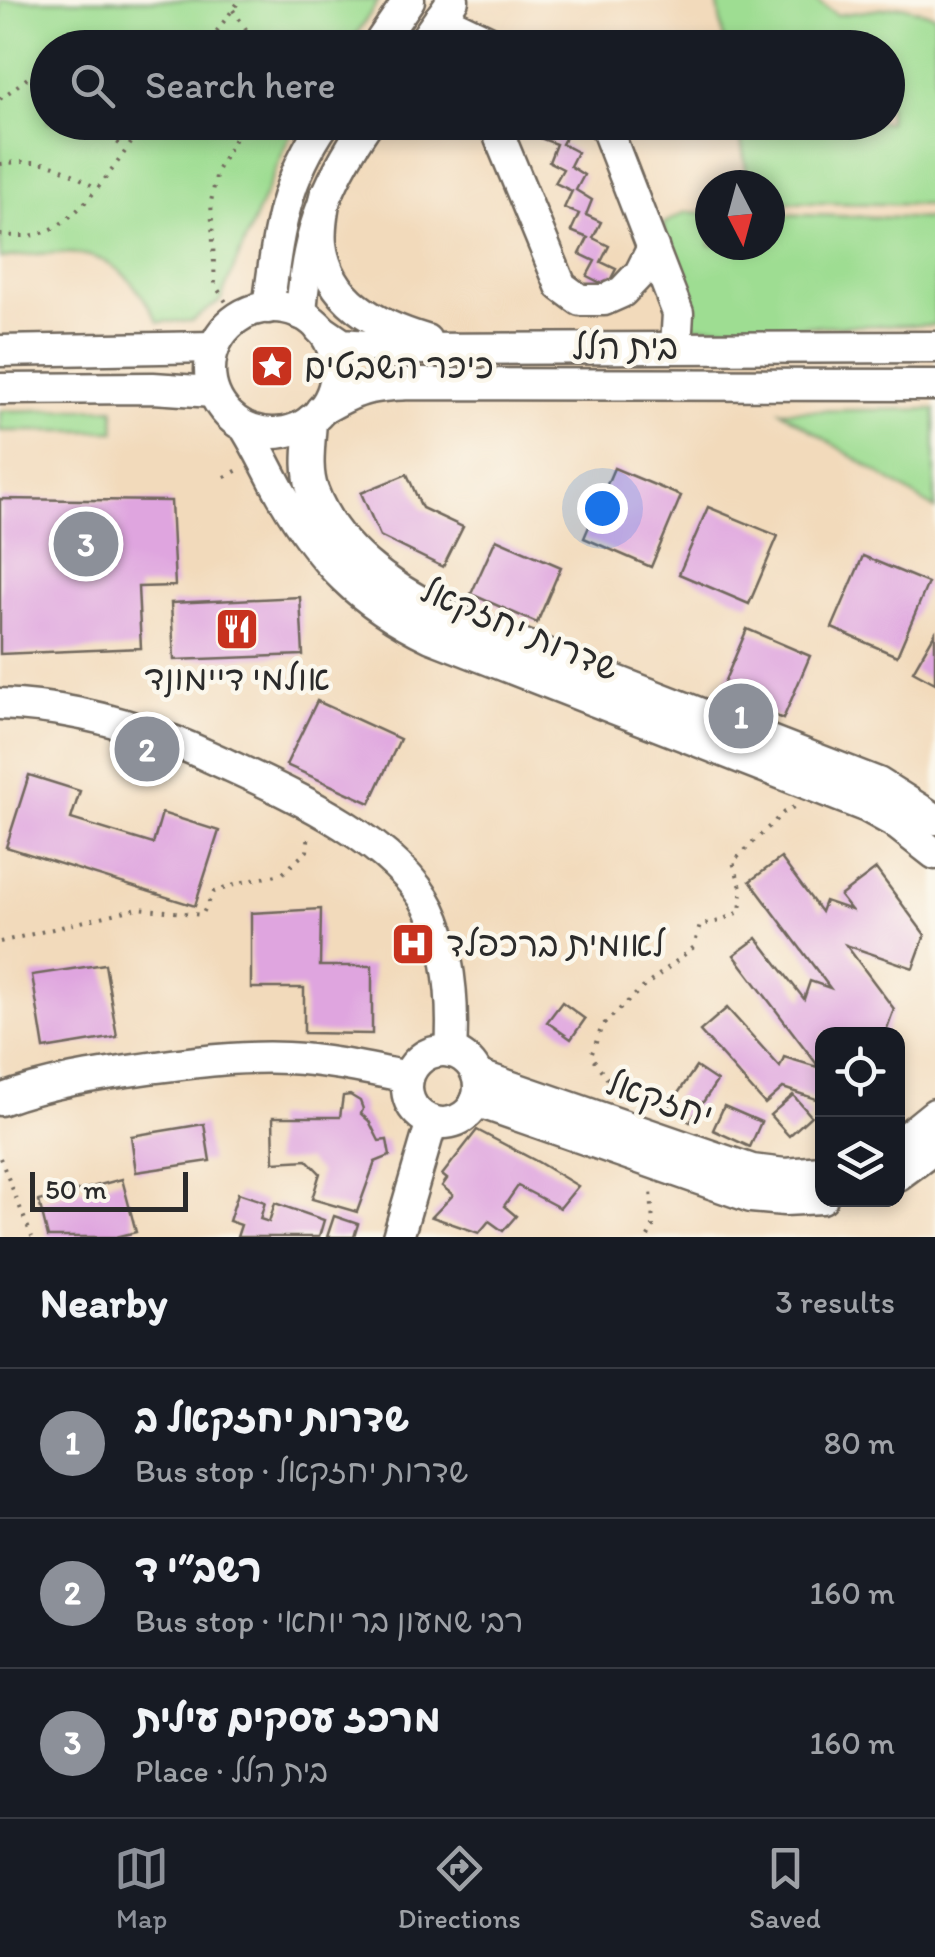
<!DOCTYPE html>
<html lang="en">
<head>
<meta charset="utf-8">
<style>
	body { margin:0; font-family:Itim,"Playpen Sans Hebrew",sans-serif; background:#242831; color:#f1f3f6 }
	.controls { position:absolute; right:30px; bottom:30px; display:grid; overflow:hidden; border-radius:20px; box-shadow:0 5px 15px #0003 }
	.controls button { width:90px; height:90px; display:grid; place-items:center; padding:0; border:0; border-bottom:2px solid #363941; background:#171b24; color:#f1f3f6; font:50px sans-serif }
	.compass { position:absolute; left:695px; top:170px; width:90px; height:90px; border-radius:50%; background:#171b24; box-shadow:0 5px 15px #0003; rotate:174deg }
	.scale { position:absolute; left:30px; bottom:25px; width:158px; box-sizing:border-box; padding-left:10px; border:5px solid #2b2b2b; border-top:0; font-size:28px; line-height:35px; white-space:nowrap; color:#2b2b2b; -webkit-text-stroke:8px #fbf7ec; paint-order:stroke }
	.you { position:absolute; left:602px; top:508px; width:35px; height:35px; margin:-25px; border:8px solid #fff; border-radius:50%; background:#1a73e8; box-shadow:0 0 0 15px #1a73e833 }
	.badge { display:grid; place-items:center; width:65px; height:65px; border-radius:50%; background:#8c9099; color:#fff; font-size:32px; font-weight:700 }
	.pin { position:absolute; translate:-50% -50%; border:5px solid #fff; box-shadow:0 2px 10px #0006 }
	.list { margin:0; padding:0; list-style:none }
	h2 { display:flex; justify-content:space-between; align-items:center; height:130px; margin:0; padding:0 40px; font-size:42px }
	h2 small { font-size:32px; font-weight:400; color:#9ea1a6 }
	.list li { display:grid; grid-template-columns:65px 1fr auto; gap:30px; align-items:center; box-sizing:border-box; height:150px; padding:0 40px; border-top:2px solid #363941 }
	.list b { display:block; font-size:38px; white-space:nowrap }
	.list p { margin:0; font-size:32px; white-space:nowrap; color:#9ea1a6 }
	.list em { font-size:32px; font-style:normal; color:#9ea1a6 }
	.icon { flex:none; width:55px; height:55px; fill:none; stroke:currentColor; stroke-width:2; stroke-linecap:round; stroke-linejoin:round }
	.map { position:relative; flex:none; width:935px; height:1237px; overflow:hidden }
	.search { position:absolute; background:#171b24; box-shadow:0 5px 15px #0003; left:30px; right:30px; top:30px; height:110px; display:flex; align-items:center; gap:25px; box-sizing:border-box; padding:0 35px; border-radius:55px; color:#9ea1a6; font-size:38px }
	.sheet { height:580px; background:#171b24 }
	nav { display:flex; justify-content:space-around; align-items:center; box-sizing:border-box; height:140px; border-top:2px solid #363941; background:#171b24; font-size:28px; color:#9ea1a6 }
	nav a { display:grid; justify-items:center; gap:5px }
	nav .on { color:#8c9099 }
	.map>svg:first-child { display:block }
</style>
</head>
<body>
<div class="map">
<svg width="935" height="1237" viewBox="0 0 935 1237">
	<rect width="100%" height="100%" fill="#fbf7ec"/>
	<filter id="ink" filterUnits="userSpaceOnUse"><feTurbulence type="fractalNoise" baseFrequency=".01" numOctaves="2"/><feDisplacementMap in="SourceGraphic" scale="20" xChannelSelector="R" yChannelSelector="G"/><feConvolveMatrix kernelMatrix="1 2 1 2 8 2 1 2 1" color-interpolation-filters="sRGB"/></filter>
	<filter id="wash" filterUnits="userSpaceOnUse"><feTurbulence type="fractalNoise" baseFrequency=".0048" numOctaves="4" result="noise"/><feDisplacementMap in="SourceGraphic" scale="40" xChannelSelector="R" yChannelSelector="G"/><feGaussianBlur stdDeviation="2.25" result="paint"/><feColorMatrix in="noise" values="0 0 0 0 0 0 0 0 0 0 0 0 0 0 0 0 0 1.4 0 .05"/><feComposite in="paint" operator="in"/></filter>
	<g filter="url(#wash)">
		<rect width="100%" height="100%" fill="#f2dabb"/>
		<!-- green -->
		<g fill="#9edd92" stroke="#64845e" stroke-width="2.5">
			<path d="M0,0H379L348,47L48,48V122L298,123L291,133L220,301L192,321L158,322C116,243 80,249 0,258Z"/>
			<polygon points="717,0 815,0 837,15 902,6 935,15 935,205 770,202 770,185 749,185 738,123 888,122 888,48 725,47"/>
			<polygon points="686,212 710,213 710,245 770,245 770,214 935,219 935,325 691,327 663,224"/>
			<polygon points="114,408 115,431 0,431 0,411"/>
			<polygon points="935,409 935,509 781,411"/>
		</g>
		<g id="blocks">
			<!-- building -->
			<g fill="#dfa5df">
				<polygon points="548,122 556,122 570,129 562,144 577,152 570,166 584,175 576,190 592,200 586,215 601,222 593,238 609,246 601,262 616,269 607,286 587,276 595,261 580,254 588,238 571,231 579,214 564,208 572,191 555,183 563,169 549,162 556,144 540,138"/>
				<polygon points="614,468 681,496 651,567 584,538"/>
				<polygon points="407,474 422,508 463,527 443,567 380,536 361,493"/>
				<polygon points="0,499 171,501 175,586 138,587 141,648 0,654"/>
				<polygon points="708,507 778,536 749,604 679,574"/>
				<polygon points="496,539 561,567 537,623 471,594"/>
				<polygon points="863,556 928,583 897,656 832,628"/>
				<polygon points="300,597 303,655 174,660 171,603"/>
				<polygon points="747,629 810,656 783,719 720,692"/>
				<polygon points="935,633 935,683 913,671"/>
				<polygon points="317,701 400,739 370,803 286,765"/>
				<polygon points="29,775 80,791 71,819 153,844 162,813 219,831 195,906 6,847"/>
				<polygon points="781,858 821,912 825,901 851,910 840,896 876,869 925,935 913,968 846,945 894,1009 885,1034 822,1034 822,1101 783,1088 765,1104 700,1031 727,1008 780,1067 784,1057 817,1067 816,1063 734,955 757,938 804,999 810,981 830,988 750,881"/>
				<polygon points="321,909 320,966 372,966 372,1034 304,1033 304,988 251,988 251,913"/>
				<polygon points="105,964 117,1037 44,1049 32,975"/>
				<polygon points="562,1002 585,1019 571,1039 547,1022"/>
				<polygon points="696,1067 717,1081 690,1122 668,1108"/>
				<polygon points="350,1095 360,1101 363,1109 361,1114 369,1121 379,1141 387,1140 390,1156 375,1162 357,1212 312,1199 320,1173 307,1160 274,1162 273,1117 340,1117 343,1096"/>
				<polygon points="793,1095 811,1116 789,1136 770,1115"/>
				<polygon points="724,1106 761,1122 750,1147 713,1130"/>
				<polygon points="204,1124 210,1161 136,1172 131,1136"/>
				<polygon points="477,1130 538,1162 578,1186 560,1208 518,1186 504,1206 516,1216 503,1231 489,1221 479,1233 432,1217 453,1195 442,1186 447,1179 442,1175"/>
				<polygon points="122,1179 136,1232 116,1237 48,1237 39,1201"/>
				<polygon points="238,1193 265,1202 260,1219 269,1222 275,1203 324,1220 319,1237 237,1237 241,1225 229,1221"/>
				<polygon points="334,1216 358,1224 354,1237 327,1237"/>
			</g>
		</g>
	</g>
	<g filter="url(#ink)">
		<use href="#blocks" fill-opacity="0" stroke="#71685d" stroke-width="2.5"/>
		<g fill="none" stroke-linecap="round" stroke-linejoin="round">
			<!-- minor casing -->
			<g stroke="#71685d" stroke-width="35">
				<g id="minor">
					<polyline points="440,18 503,48"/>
					<polyline points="376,48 409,0"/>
					<polyline points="419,48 453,0"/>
					<polyline points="497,122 500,138 561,286 580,300 604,300 622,292 640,273 653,247"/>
					<polyline points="604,122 678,313 676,347"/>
					<path d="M325,196C323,211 319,228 321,244C328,301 376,325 426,340"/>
					<circle cx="273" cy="370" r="63"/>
					<path d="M268,308C278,236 282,184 325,122"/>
					<path d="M301,314C306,237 324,186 368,122"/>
					<polyline points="320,329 342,344 404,349 935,347"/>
					<polyline points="0,351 214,347"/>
					<polyline points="0,389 153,388 213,392"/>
					<path d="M321,410C357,389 367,386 409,384L935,385"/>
					<path d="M311,420C310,443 305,469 313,491C334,548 390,588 442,613L878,783L935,819"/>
					<path d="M245,427C259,449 269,472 282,495C321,562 360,603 431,637L867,807L894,822L935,854"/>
					<path d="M0,704C55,706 113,719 164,738C186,745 207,756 228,765C293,795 397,842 430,909C451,953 454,1004 451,1052"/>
					<circle cx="443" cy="1087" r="36"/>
					<polyline points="477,1075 752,1170 785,1174 822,1171"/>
					<path d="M0,1100C49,1082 98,1075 149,1068C195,1062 241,1056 287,1058C328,1060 368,1069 408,1077"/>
					<polyline points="476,1101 751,1197 784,1200 822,1198"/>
					<polyline points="898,1144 935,1114"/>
					<polyline points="898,1175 935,1148"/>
					<polyline points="398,1237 432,1121"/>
				</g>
			</g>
			<!-- path -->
			<g stroke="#71685d" stroke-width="4" stroke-dasharray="2.5 8" stroke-linecap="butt">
				<polyline points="233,10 248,32 255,48"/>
				<polyline points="204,48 240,0"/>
				<polyline points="0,99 34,73 48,70"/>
				<polyline points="94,122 103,134 125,147"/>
				<path d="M0,164C46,158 57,164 96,188"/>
				<path d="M0,235C12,236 28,237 39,234C81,223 121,156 146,122"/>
				<polyline points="237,319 215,285 211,202 217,171 244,122"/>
				<polyline points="225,477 240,469"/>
				<polyline points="0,942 138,908 202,915 214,892 243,882 282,874 307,851 309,833"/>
				<polyline points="620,1096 591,1056 602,1026 640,990 694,947 700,925 716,922 740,912 742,890 733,862 784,812 796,806"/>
				<polyline points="0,1158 32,1237"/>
				<polyline points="648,1237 653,1227 651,1189"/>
			</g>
			<!-- minor -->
			<use href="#minor" stroke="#fff" stroke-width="30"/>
		</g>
	</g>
	<!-- icons -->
	<defs>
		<g id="sight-square" transform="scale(2.25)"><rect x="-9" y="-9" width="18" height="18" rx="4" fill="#c8321e" stroke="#fbf7ec"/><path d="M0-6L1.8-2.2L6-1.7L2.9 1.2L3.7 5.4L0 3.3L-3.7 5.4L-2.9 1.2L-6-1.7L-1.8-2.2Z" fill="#fff"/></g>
		<g id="restaurant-square" transform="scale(2.25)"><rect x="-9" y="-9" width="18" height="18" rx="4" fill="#c8321e" stroke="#fbf7ec"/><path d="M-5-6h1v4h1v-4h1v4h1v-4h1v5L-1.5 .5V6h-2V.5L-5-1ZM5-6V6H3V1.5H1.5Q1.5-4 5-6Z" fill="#fff"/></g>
		<g id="hospital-square" transform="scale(2.25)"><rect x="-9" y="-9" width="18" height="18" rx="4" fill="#c8321e" stroke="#fbf7ec"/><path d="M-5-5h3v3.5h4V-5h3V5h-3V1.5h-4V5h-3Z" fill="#fff"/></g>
	</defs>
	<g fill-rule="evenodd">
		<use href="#sight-square" x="272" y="366"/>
		<use href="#restaurant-square" x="237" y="629"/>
		<use href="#hospital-square" x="413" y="944"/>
	</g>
	<g text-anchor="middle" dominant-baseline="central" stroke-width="9" stroke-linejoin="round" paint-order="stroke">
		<!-- street labels -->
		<g font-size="35" fill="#2b2b2b" stroke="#fbf7ec">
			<text x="625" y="347">בית הלל</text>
			<text transform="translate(520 629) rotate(23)">שדרות יחזקאל</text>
			<text transform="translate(660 1099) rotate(19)">יחזקאל</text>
		</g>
		<!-- poi labels -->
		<g font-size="35" fill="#2b2b2b" stroke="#fbf7ec" text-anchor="start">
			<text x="304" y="366">כיכר השבטים</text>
			<text x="237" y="678" text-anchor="middle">אולמי דיימונד</text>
			<text x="446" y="944">לאומית ברכפלד</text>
		</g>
	</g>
</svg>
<div class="controls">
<button><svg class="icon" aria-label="locate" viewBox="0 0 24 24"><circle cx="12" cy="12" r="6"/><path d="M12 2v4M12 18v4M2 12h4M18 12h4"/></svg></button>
<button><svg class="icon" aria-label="layers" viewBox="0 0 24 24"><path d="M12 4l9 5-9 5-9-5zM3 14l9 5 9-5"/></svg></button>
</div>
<svg class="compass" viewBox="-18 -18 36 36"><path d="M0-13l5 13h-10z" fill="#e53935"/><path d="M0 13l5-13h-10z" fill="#9ea1a6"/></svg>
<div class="scale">50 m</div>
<div class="you"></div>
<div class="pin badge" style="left:741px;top:716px">1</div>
<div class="pin badge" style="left:147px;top:749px">2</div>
<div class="pin badge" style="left:86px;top:544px">3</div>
<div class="search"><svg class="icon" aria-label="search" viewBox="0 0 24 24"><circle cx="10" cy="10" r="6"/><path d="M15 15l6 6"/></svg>Search here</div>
</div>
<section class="sheet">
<h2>Nearby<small>3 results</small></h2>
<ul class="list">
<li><span class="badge">1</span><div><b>שדרות יחזקאל ב</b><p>Bus stop · שדרות יחזקאל</p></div><em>80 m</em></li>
<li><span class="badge">2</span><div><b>רשב״י ד</b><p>Bus stop · רבי שמעון בר יוחאי</p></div><em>160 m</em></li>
<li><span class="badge">3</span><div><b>מרכז עסקים עילית</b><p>Place · בית הלל</p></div><em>160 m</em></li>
</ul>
</section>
<nav>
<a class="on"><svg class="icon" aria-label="map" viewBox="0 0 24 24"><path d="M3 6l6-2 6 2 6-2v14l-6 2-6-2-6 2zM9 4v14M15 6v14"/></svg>Map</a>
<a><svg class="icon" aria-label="directions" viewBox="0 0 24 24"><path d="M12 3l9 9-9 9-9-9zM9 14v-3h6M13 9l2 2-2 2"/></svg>Directions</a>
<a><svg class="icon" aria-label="saved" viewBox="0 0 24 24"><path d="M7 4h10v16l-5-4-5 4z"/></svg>Saved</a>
</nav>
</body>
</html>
